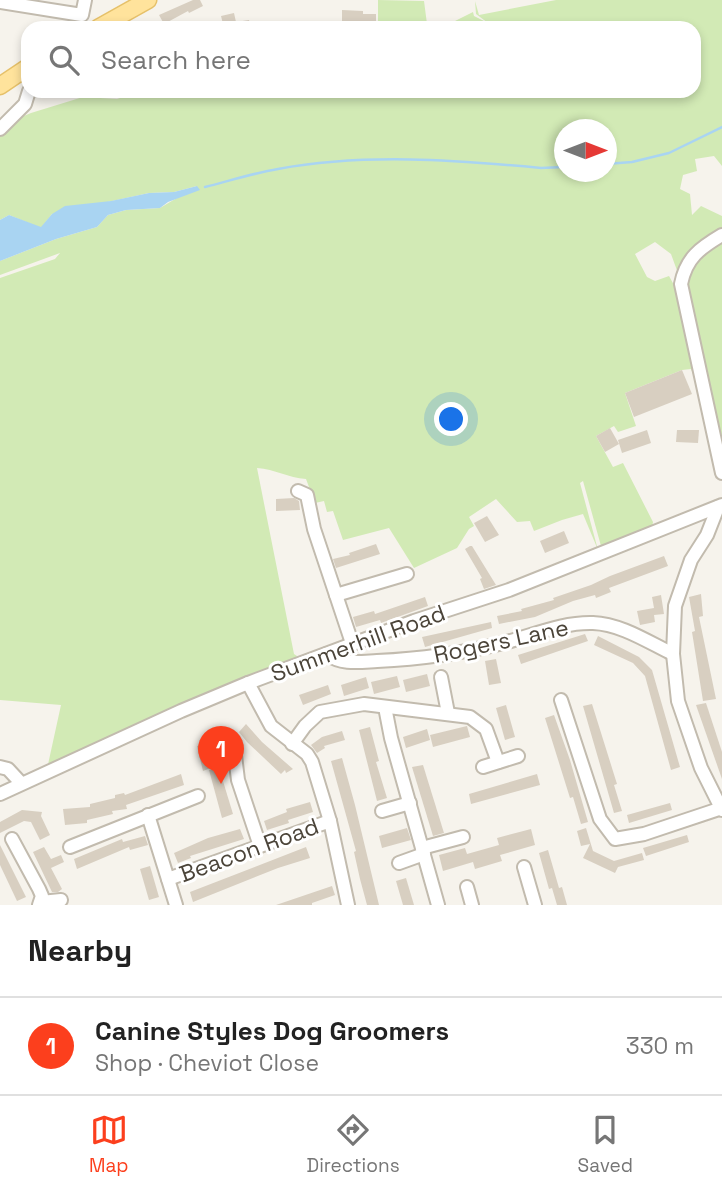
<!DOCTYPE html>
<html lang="en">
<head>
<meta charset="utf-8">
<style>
	body { margin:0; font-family:"Space Grotesk",sans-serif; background:#f6f6f6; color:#222 }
	.compass { position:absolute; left:554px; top:119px; width:63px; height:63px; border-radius:50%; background:#fff; box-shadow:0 4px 10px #0003; rotate:90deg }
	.you { position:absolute; left:452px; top:420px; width:24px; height:24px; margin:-18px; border:5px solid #fff; border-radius:50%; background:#1a73e8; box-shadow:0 0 0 10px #1a73e833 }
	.badge { display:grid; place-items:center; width:46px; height:46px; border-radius:50%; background:#fc3f1d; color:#fff; font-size:23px; font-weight:700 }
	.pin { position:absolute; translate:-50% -58px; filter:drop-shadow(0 2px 4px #0008) }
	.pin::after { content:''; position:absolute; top:37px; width:24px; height:21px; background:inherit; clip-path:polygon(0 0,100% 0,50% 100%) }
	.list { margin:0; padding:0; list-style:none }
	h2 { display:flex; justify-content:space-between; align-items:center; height:91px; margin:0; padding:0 28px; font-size:30px }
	h2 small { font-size:23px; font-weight:400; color:#767676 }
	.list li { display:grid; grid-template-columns:46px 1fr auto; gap:21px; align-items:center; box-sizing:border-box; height:98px; padding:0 28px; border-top:2px solid #e0e0e0 }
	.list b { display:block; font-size:26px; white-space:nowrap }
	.list p { margin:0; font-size:23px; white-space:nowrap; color:#767676 }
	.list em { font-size:23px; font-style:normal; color:#767676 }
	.icon { flex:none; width:38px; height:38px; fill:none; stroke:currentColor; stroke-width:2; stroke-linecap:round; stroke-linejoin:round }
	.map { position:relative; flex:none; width:722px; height:905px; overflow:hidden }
	.search { position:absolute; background:#fff; box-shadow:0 4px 10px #0003; left:21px; right:21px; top:21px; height:77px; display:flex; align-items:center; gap:18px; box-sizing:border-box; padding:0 24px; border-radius:21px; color:#767676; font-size:26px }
	.sheet { height:189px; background:#fff }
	nav { display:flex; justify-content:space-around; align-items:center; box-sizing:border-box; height:98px; border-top:2px solid #e0e0e0; background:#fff; font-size:19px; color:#767676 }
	nav a { display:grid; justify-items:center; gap:4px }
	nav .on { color:#fc3f1d }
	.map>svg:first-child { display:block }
</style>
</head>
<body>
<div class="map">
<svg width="722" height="905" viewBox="0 0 722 905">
	<rect width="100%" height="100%" fill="#f6f3ec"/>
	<!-- green -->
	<g fill="#d2eab5" fill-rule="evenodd">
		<path d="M378,0L424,1L427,24L455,21L473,12L474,16L488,23L476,14L475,1L479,15L556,0H722V166L714,156L695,159L697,171L683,175L680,189L690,194L692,215L701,206L722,216V228C699,242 685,247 679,276L671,254L655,242L635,254L647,277L655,281L669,276L679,294L700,392L691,369L682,370L625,393L636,426L618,432L614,426L596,436L613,467L623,463L653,522L652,527L604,550L601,546L583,481L580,483L598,550L583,514L562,520L534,531L530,521L517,522L496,499L469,517L474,526L469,529L457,548L414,568L389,528L343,540L333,511L327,512L324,501L315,503L306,479C288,478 275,469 257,468L294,654L297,656L294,662L47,769L61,705L0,700V278L55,259L60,253L0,275V261L56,239L97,227L108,215L126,210L160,208L197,186L174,192L149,193L52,214L41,228L9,215L0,220V126L31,113L83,97L117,99L142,91H694V28H378ZM564,130H606V172H564Z"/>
		<polygon points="722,241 722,461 686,281 699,255"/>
	</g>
	<!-- water -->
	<polygon fill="#a9d4f2" points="197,186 200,190 168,202 160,208 126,210 108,215 97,227 56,239 0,261 0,220 9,215 41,227 52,214 65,206 111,201 149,193 174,192"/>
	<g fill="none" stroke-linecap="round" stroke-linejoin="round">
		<!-- stream -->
		<g stroke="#a9d4f2" stroke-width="2.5">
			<polyline points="606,164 632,162 669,153 722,127"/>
			<path d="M205,187C229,181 254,173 278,169C365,153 454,160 541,168L564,167"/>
		</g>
	</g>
	<!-- building -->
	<g fill="#d8cfc1">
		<polygon points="193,0 200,0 203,6 189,13 188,11 164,24 159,15"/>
		<polygon points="342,10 363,11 363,14 376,14 376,24 342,22"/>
		<polygon points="234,13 236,22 249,20 251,28 224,28 221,16"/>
		<polygon points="682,370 692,394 634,417 625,393"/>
		<polygon points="610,428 619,444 605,452 596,436"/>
		<polygon points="647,430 651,443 622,453 618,440"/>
		<polygon points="677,430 699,430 698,443 676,442"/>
		<polygon points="294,498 299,501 300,510 276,511 276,499"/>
		<polygon points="487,516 499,535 485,542 474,523"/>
		<polygon points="564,531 569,543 545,553 540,541"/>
		<polygon points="376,544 380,554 336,568 333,559 350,555 349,553"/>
		<polygon points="470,546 472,546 496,585 484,589 480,579 482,578 465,549"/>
		<polygon points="664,556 668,566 609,588 611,592 596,598 595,595 573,601 535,617 499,624 497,616 522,611 521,609 554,600 553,598 591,585 610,576"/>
		<polygon points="701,594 703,616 699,617 716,699 703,701 692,632 695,631 689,597"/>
		<polygon points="661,595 664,614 654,615 655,622 640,625 637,611 654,608 652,597"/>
		<polygon points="425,597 428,606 381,623 380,620 356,627 353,617 374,611 375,614"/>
		<polygon points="491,622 492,628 425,647 422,637"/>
		<polygon points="585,634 588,641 521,664 518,655"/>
		<polygon points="598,636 639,657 652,670 680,767 671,770 645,676 633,663 594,645"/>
		<polygon points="496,659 501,683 489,685 485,661"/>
		<polygon points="427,674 430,686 406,692 403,680"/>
		<polygon points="397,676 400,687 374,694 371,682"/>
		<polygon points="366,677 369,688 344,696 341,685"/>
		<polygon points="328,685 331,694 303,705 299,695"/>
		<polygon points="706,703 722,752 722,779 696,705"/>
		<polygon points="592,704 617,784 614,785 622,811 614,813 583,706"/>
		<polygon points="506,705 515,737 505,740 496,708"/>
		<polygon points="554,715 570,760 588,822 581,824 573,797 570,798 545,718"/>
		<polygon points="246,724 262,742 293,769 286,773 285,770 281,774 247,742 239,732"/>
		<polygon points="467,726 470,737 433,747 430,735"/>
		<polygon points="370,727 379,761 376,762 387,798 377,801 359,730"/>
		<polygon points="427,729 430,740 406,748 403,737"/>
		<polygon points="342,731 345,740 324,746 325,748 317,753 311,745 322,737"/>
		<polygon points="207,744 213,767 203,771 197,746"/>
		<polygon points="342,758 355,805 379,905 367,905 360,879 354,852 356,851 331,761"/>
		<polygon points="423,765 444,833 433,836 412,767"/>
		<polygon points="219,768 233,814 222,818 209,770"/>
		<polygon points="181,774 184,785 126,805 127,809 112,811 113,814 87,820 87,823 65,825 63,809 90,807 90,804 115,798 115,795 124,793 125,795"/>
		<polygon points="537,774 540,785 471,804 469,794"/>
		<polygon points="310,802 313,812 288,820 289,823 267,830 264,821 287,812 286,809"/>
		<polygon points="670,803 672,810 629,823 627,815"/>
		<polygon points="22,810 42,812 41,816 50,835 40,840 31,822 24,821 0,833 0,822"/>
		<polygon points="407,828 411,840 382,848 379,836"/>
		<polygon points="586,828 593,851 614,861 642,853 644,860 618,867 615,873 583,858 590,844 581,846 577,831"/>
		<polygon points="240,829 244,839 190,856 191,858 178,863 174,853 208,838"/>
		<polygon points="531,829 535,845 500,855 502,861 475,869 473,862 443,871 439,855 465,848 467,854 499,845 497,838"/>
		<polygon points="687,835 689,842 646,856 643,848"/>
		<polygon points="145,836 148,845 130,850 129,847 77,869 74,859 122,839 123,842"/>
		<polygon points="0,845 26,897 17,901 0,865"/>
		<polygon points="44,847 51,859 61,855 64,862 51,868 62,889 58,892 52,892 33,852"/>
		<polygon points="306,847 310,858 278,868 193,902 190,892"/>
		<polygon points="548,850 559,888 562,887 567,905 557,905 552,888 549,889 539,853"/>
		<polygon points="150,866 159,897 149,900 140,869"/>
		<polygon points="406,878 414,905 403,905 396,881"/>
		<polygon points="332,886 335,895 312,903 312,905 276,905"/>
	</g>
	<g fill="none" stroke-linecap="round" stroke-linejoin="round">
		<!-- minor casing -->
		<g stroke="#c2bbae" stroke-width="16">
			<g id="minor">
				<polyline points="0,2 82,15 85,0"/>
				<polyline points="0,129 25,104 29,91"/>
				<path d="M722,235C700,248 686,258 681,284L722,473"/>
				<polyline points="298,491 307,495 314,529 336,595"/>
				<polyline points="718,507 707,535 691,560 675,606 673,654 678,701 701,768 722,810"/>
				<polyline points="352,643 336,595 407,574"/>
				<path d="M326,654C342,665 359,662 377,661C419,659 459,654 499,644C530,637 560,622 593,623C621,624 648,642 673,654"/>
				<polyline points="441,677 448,713"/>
				<polyline points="248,683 271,726 307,754 312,762 330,821 348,905"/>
				<polyline points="561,700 600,819 615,839 644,834 722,808"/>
				<polyline points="385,707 391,738 438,905"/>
				<polyline points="292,744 305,726 320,712 364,704 470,717 486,729 498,762"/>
				<polyline points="234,747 238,780 260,846"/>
				<polyline points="0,767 8,769 21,783"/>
				<polyline points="483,767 518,756"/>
				<polyline points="0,794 181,711 248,683 414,621 509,590 722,505"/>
				<polyline points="382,811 410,803"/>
				<polyline points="148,815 176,905"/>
				<polyline points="12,839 39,889 42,896 39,905"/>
				<polyline points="70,847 198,796"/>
				<polyline points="422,848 463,837"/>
				<polyline points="399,863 424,854"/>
				<polyline points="524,867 535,905"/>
				<polyline points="168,879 330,821"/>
				<polyline points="467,887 472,905"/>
				<polyline points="41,902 61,900"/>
			</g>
		</g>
		<!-- major casing -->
		<g stroke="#e6c16a" stroke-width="19">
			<g id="major">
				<polyline points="98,28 148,0"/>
				<polyline points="0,86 28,67"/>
			</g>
		</g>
		<!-- minor -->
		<use href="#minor" stroke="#fff" stroke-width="12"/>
		<!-- major -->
		<use href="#major" stroke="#ffe39c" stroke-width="16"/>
	</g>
	<g text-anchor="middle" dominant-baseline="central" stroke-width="6" stroke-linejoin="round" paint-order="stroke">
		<!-- street labels -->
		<g font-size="23" fill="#4b4439" stroke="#fff">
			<text transform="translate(501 641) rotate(-12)">Rogers Lane</text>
			<text transform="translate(358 643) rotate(-20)">Summerhill Road</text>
			<text transform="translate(249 850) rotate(-20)">Beacon Road</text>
		</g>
	</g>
</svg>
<svg class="compass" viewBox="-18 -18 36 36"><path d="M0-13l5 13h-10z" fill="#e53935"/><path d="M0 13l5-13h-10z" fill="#767676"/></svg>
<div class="you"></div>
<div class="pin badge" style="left:221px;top:784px">1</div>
<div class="search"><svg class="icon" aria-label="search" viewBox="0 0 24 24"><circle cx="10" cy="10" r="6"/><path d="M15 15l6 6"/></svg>Search here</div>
</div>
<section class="sheet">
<h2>Nearby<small></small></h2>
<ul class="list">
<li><span class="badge">1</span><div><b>Canine Styles Dog Groomers</b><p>Shop · Cheviot Close</p></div><em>330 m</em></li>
</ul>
</section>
<nav>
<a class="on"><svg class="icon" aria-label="map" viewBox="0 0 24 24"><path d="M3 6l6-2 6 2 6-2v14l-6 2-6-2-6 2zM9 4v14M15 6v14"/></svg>Map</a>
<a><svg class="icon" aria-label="directions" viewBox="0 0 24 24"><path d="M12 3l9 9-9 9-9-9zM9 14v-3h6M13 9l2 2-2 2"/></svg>Directions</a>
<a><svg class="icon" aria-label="saved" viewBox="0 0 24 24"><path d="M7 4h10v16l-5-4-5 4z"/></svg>Saved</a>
</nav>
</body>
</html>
